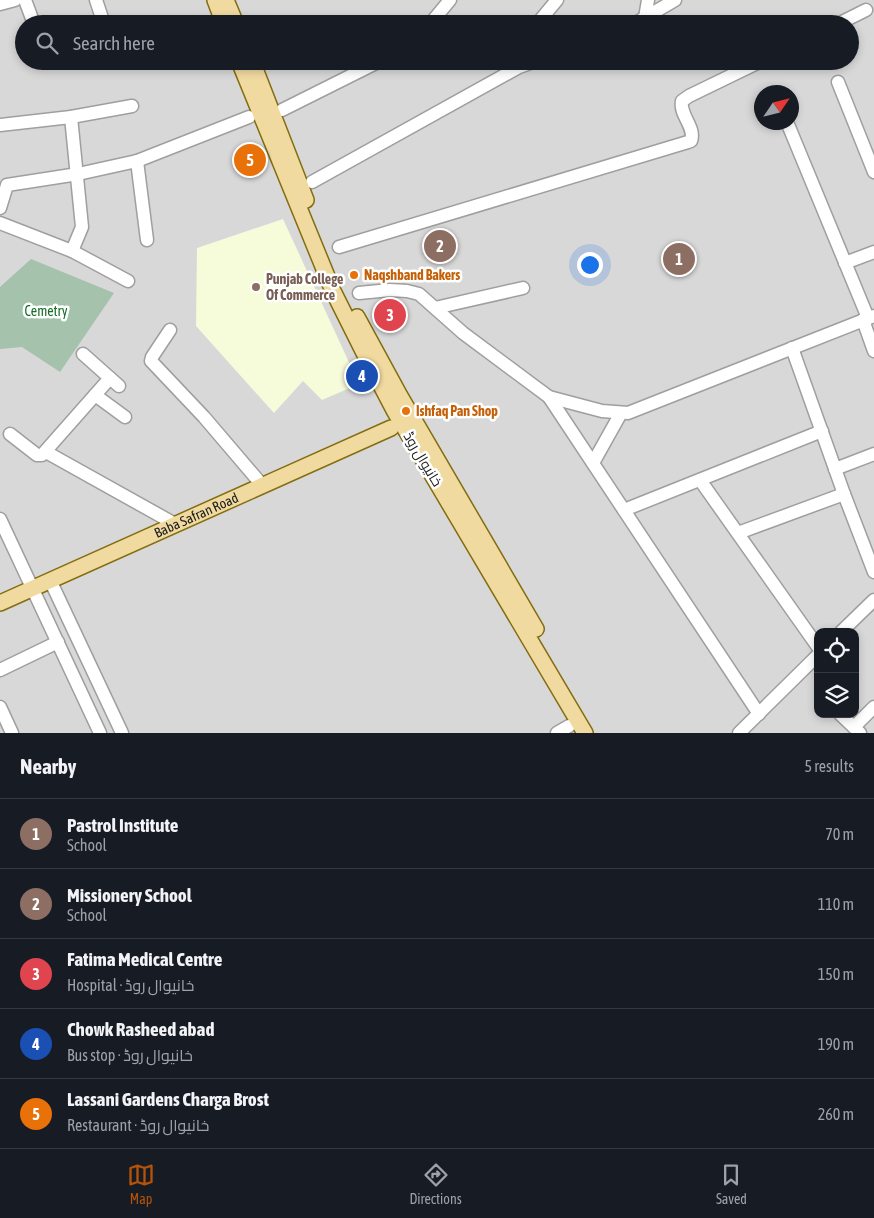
<!DOCTYPE html>
<html lang="en">
<head>
<meta charset="utf-8">
<style>
	body { margin:0; font-family:"Asap Condensed",Cairo,sans-serif; background:#20242c; color:#f1f3f6 }
	.controls { position:absolute; right:15px; bottom:15px; display:grid; overflow:hidden; border-radius:10px; box-shadow:0 2px 8px #0003 }
	.controls button { width:45px; height:45px; display:grid; place-items:center; padding:0; border:0; border-bottom:1px solid #363941; background:#171b24; color:#f1f3f6; font:25px sans-serif }
	.compass { position:absolute; left:754px; top:85px; width:45px; height:45px; border-radius:50%; background:#171b24; box-shadow:0 2px 8px #0003; rotate:55deg }
	.you { position:absolute; left:589px; top:264px; width:18px; height:18px; margin:-12px; border:4px solid #fff; border-radius:50%; background:#1a73e8; box-shadow:0 0 0 8px #1a73e833 }
	.badge { display:grid; place-items:center; width:32px; height:32px; border-radius:50%; background:#b45309; color:#fff; font-size:16px; font-weight:700 }
	.pin { position:absolute; translate:-50% -50%; border:2px solid #fff; box-shadow:0 1px 5px #0006 }
	.list { margin:0; padding:0; list-style:none }
	h2 { display:flex; justify-content:space-between; align-items:center; height:65px; margin:0; padding:0 20px; font-size:21px }
	h2 small { font-size:16px; font-weight:400; color:#9ea1a6 }
	.list li { display:grid; grid-template-columns:32px 1fr auto; gap:15px; align-items:center; box-sizing:border-box; height:70px; padding:0 20px; border-top:1px solid #363941 }
	.list b { display:block; font-size:19px; white-space:nowrap }
	.list p { margin:0; font-size:16px; white-space:nowrap; color:#9ea1a6 }
	.list em { font-size:16px; font-style:normal; color:#9ea1a6 }
	.icon { flex:none; width:28px; height:28px; fill:none; stroke:currentColor; stroke-width:2; stroke-linecap:round; stroke-linejoin:round }
	.map { position:relative; flex:none; width:874px; height:733px; overflow:hidden }
	.search { position:absolute; background:#171b24; box-shadow:0 2px 8px #0003; left:15px; right:15px; top:15px; height:55px; display:flex; align-items:center; gap:12px; box-sizing:border-box; padding:0 18px; border-radius:28px; color:#9ea1a6; font-size:19px }
	.sheet { height:415px; background:#171b24 }
	nav { display:flex; justify-content:space-around; align-items:center; box-sizing:border-box; height:70px; border-top:1px solid #363941; background:#171b24; font-size:14px; color:#9ea1a6 }
	nav a { display:grid; justify-items:center; gap:2px }
	nav .on { color:#b45309 }
	.map>svg:first-child { display:block }
</style>
</head>
<body>
<div class="map">
<svg width="874" height="733" viewBox="0 0 874 733">
	<rect width="100%" height="100%" fill="#ebe9e1"/>
	<!-- residential -->
	<path fill="#d9d8d8" fill-rule="evenodd" d="M0,0H874V733H0ZM24,24H850V61H24ZM762,92H792V122H762ZM818,632H855V714H818Z"/>
	<!-- education -->
	<polygon fill="#f6fbda" points="283,219 359,384 322,400 303,381 274,413 196,326 197,248"/>
	<!-- cemetery -->
	<polygon fill="#a5c2ad" points="31,259 114,293 60,372 22,347 0,349 0,287"/>
	<g fill="none" stroke-linecap="round" stroke-linejoin="round">
		<!-- minor casing -->
		<g stroke="#9f9f9f" stroke-width="15">
			<g id="minor">
				<polyline points="25,0 34,24"/>
				<polyline points="96,0 104,24"/>
				<polyline points="0,4 15,0"/>
				<polyline points="645,18 648,0"/>
				<polyline points="430,24 450,0"/>
				<polyline points="537,24 557,0"/>
				<polyline points="634,24 675,0"/>
				<polyline points="838,24 866,10"/>
				<polyline points="838,82 874,172"/>
				<polyline points="282,110 380,61"/>
				<polyline points="71,117 82,227 72,251"/>
				<polyline points="787,122 868,318"/>
				<polyline points="0,125 71,117 132,106"/>
				<polyline points="137,161 147,240"/>
				<polyline points="312,182 519,67 536,61"/>
				<polyline points="0,208 7,185 78,174 137,161 249,117"/>
				<polyline points="0,223 72,251 128,281"/>
				<path d="M339,247L688,142L691,141C696,127 679,115 682,101L689,96L761,61"/>
				<polyline points="845,263 874,252"/>
				<polyline points="359,293 390,290 407,291 419,294 463,333 549,397 602,411 628,413 874,316"/>
				<polyline points="435,308 523,288"/>
				<polyline points="863,320 874,351"/>
				<polyline points="170,330 152,357 151,361 204,417 262,485"/>
				<polyline points="792,348 844,494 874,572"/>
				<polyline points="83,354 119,386"/>
				<polyline points="95,395 125,417"/>
				<polyline points="549,397 759,714"/>
				<polyline points="10,434 37,455 42,455 110,378"/>
				<polyline points="46,452 175,524"/>
				<polyline points="593,463 621,413"/>
				<polyline points="835,469 874,454"/>
				<polyline points="700,480 818,647"/>
				<polyline points="624,510 822,431"/>
				<polyline points="0,519 100,733"/>
				<polyline points="738,533 844,494"/>
				<polyline points="50,580 122,733"/>
				<polyline points="841,632 874,600"/>
				<polyline points="0,670 58,642"/>
				<polyline points="0,707 12,733"/>
				<polyline points="840,714 860,733"/>
				<polyline points="854,727 874,707"/>
				<polyline points="557,733 569,726"/>
				<polyline points="739,733 818,655"/>
			</g>
		</g>
		<!-- major casing -->
		<g stroke="#836d0f" stroke-width="18">
			<g id="major">
				<polyline points="215,0 224,24"/>
				<polyline points="226,0 236,24"/>
				<polyline points="239,61 333,291 364,353 395,412 585,733"/>
				<polyline points="252,61 306,200"/>
				<polyline points="357,317 400,396 536,629"/>
				<path id="s1" d="M0,603L391,428"/>
			</g>
		</g>
		<!-- minor -->
		<use href="#minor" stroke="#fff" stroke-width="12"/>
		<!-- major -->
		<use href="#major" stroke="#f1daa0" stroke-width="15"/>
	</g>
	<!-- markers -->
	<g fill="#e8710a" stroke="#fff" stroke-width="2">
		<circle cx="354" cy="275" r="5"/>
		<circle cx="406" cy="411" r="5"/>
	</g>
	<circle fill="#8d6e63" stroke="#fff" stroke-width="2" cx="256" cy="287" r="5"/>
	<g text-anchor="middle" dominant-baseline="central" stroke-width="5" stroke-linejoin="round" paint-order="stroke">
		<!-- food labels -->
		<g font-size="14" font-weight="bold" fill="#c56008" stroke="#fff" text-anchor="start">
			<text x="364" y="275">Naqshband Bakers</text>
			<text x="416" y="411">Ishfaq Pan Shop</text>
		</g>
		<!-- education labels -->
		<g font-size="14" font-weight="bold" fill="#785e54" stroke="#fff" text-anchor="start">
			<text x="266" y="279">Punjab College<tspan x="266" dy="16">Of Commerce</tspan></text>
		</g>
		<!-- park labels -->
		<g font-size="14" fill="#166c29" stroke="#fff">
			<text x="46" y="311">Cemetry</text>
		</g>
		<!-- street labels -->
		<g font-size="14" fill="#1b1b1b" stroke="#fff">
			<text transform="translate(423 459) rotate(59)">خانیوال روڈ</text>
			<text stroke="none"><textPath href="#s1" startOffset="215">Baba Safran Road</textPath></text>
		</g>
	</g>
</svg>
<div class="controls">
<button><svg class="icon" aria-label="locate" viewBox="0 0 24 24"><circle cx="12" cy="12" r="6"/><path d="M12 2v4M12 18v4M2 12h4M18 12h4"/></svg></button>
<button><svg class="icon" aria-label="layers" viewBox="0 0 24 24"><path d="M12 4l9 5-9 5-9-5zM3 14l9 5 9-5"/></svg></button>
</div>
<svg class="compass" viewBox="-18 -18 36 36"><path d="M0-13l5 13h-10z" fill="#e53935"/><path d="M0 13l5-13h-10z" fill="#9ea1a6"/></svg>
<div class="you"></div>
<div class="pin badge" style="left:679px;top:259px;background:#8d6e63">1</div>
<div class="pin badge" style="left:440px;top:246px;background:#8d6e63">2</div>
<div class="pin badge" style="left:390px;top:315px;background:#e0444e">3</div>
<div class="pin badge" style="left:362px;top:376px;background:#1a4fb4">4</div>
<div class="pin badge" style="left:250px;top:160px;background:#e8710a">5</div>
<div class="search"><svg class="icon" aria-label="search" viewBox="0 0 24 24"><circle cx="10" cy="10" r="6"/><path d="M15 15l6 6"/></svg>Search here</div>
</div>
<section class="sheet">
<h2>Nearby<small>5 results</small></h2>
<ul class="list">
<li><span class="badge" style="background:#8d6e63">1</span><div><b>Pastrol Institute</b><p>School</p></div><em>70 m</em></li>
<li><span class="badge" style="background:#8d6e63">2</span><div><b>Missionery School</b><p>School</p></div><em>110 m</em></li>
<li><span class="badge" style="background:#e0444e">3</span><div><b>Fatima Medical Centre</b><p>Hospital · خانیوال روڈ</p></div><em>150 m</em></li>
<li><span class="badge" style="background:#1a4fb4">4</span><div><b>Chowk Rasheed abad</b><p>Bus stop · خانیوال روڈ</p></div><em>190 m</em></li>
<li><span class="badge" style="background:#e8710a">5</span><div><b>Lassani Gardens Charga Brost</b><p>Restaurant · خانیوال روڈ</p></div><em>260 m</em></li>
</ul>
</section>
<nav>
<a class="on"><svg class="icon" aria-label="map" viewBox="0 0 24 24"><path d="M3 6l6-2 6 2 6-2v14l-6 2-6-2-6 2zM9 4v14M15 6v14"/></svg>Map</a>
<a><svg class="icon" aria-label="directions" viewBox="0 0 24 24"><path d="M12 3l9 9-9 9-9-9zM9 14v-3h6M13 9l2 2-2 2"/></svg>Directions</a>
<a><svg class="icon" aria-label="saved" viewBox="0 0 24 24"><path d="M7 4h10v16l-5-4-5 4z"/></svg>Saved</a>
</nav>
</body>
</html>
